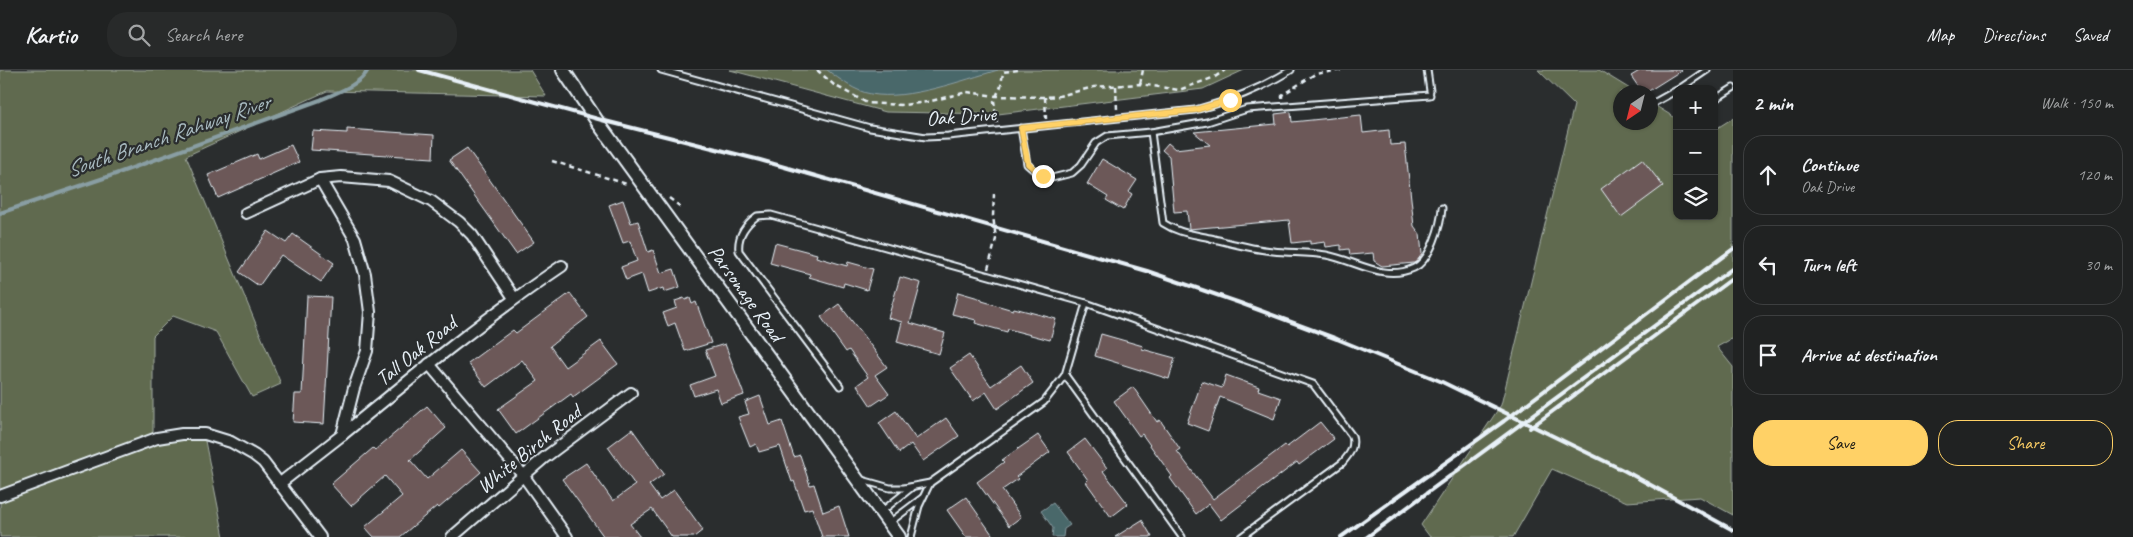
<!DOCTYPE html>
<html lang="en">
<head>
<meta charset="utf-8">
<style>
	body { margin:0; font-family:Caveat,sans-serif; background:#282a2a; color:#f1f3f6 }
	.controls { position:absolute; right:15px; top:15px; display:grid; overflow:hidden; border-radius:10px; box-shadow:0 1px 4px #0004 }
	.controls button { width:45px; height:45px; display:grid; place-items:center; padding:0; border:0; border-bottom:1px solid #3d3f40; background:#202222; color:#f1f3f6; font:25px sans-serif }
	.compass { position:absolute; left:1613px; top:15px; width:45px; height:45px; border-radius:50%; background:#202222; box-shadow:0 1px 4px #0004; rotate:215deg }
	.stop { position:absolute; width:15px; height:15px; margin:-11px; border:4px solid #ffd166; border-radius:50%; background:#fff }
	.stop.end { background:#ffd166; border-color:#fff; box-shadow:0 1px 5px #0008 }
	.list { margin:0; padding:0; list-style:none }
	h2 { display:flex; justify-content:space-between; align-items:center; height:65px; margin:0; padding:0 20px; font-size:21px }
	h2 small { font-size:16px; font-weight:400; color:#a2a4a5 }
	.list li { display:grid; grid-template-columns:32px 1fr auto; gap:15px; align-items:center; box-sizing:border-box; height:80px; margin:0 10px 10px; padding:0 10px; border:1px solid #3d3f40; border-radius:20px }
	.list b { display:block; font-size:19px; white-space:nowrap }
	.list p { margin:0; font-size:16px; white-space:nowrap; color:#a2a4a5 }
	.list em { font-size:16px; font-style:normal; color:#a2a4a5 }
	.actions { display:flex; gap:10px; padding:15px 20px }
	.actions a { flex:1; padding:11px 0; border:1px solid #ffd166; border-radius:20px; text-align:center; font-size:18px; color:#ffd166 }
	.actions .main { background:#ffd166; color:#111 }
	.icon { flex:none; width:28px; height:28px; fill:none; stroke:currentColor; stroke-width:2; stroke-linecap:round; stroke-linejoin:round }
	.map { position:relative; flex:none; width:1733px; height:467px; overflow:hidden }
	header { display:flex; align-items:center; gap:30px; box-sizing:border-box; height:70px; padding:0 25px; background:#202222; border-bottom:1px solid #3d3f40 }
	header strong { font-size:24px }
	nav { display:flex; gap:28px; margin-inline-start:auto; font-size:18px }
	.search { width:350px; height:45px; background:#282a2a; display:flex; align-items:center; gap:12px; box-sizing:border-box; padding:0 18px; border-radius:20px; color:#a2a4a5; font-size:19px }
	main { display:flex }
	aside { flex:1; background:#202222 }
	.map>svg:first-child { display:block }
</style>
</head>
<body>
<header>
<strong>Kartio</strong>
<div class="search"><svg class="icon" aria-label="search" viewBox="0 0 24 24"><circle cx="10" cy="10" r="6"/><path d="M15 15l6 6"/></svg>Search here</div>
<nav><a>Map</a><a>Directions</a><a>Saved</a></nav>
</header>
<main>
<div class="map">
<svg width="1733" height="467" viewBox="0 0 1733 467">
	<rect width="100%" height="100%" fill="#2a2d2e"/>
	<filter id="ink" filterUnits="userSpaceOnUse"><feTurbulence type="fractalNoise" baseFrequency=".02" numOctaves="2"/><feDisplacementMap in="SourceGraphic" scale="10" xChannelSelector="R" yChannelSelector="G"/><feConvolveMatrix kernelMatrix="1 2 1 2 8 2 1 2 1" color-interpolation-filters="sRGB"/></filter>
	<g filter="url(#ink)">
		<!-- green -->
		<g fill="#616a50" stroke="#a4aea4">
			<polygon points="0,0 530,0 546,26 327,21 186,86 281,314 252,327 216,262 173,246 153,266 153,369 204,366 224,467 0,467"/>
			<polygon points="730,0 1244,0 1203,19 998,44 886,42"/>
			<polygon points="1538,0 1599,0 1635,22 1620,22 1620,52 1650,52 1651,33 1677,49 1677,146 1714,146 1714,60 1733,48 1733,268 1717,277 1733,297 1733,445 1700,427 1627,432 1552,399 1513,467 1430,467 1421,455 1501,335 1574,35"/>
		</g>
		<!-- water -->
		<g fill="#49676b" stroke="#899ea3">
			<path d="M827,0H998C963,10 907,31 871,24C854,21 841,10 827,0Z"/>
			<polygon points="1053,433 1070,455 1064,459 1063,467 1052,467 1053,458 1041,441"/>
		</g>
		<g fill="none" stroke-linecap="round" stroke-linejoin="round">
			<!-- stream -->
			<path stroke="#899ea3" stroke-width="4" d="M0,143L110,106L320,30C336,23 360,15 368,0"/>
		</g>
		<!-- building -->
		<g fill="#6c5959" stroke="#e8f1f8">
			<polygon points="1641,0 1682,0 1647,22 1642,22 1631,6"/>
			<polygon points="1291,42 1292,52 1361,45 1363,63 1389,60 1390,75 1405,74 1414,156 1420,164 1422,184 1417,191 1414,193 1382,196 1374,191 1373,183 1350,185 1349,179 1341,180 1341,175 1326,177 1325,172 1310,174 1310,171 1292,173 1289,150 1189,159 1187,141 1174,142 1169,86 1162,80 1168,73 1175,79 1210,75 1194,62 1276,54 1275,44"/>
			<polygon points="347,59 434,65 433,88 311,80 313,61 347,63"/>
			<polygon points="291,75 299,92 218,128 208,105 257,84 259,89"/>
			<polygon points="467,78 534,172 516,184 449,90"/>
			<polygon points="1102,89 1137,110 1129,122 1132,124 1123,140 1106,130 1108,127 1087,114"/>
			<polygon points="1642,89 1663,116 1621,147 1601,119"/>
			<polygon points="623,130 631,153 638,151 648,182 653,180 661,203 674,199 680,217 664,222 663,218 648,223 642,204 626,210 621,197 637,191 630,171 623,173 609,135"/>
			<polygon points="268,161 286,173 293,164 334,193 321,212 281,185 259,216 239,202"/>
			<polygon points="775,173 817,184 816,187 847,196 848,192 873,199 867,220 844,213 843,217 809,207 810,204 770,193"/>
			<polygon points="900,207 921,213 910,253 945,263 939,284 897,272 902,252 888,248"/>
			<polygon points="958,222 982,229 982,231 1013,240 1014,238 1056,249 1050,270 1008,259 1007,262 975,253 976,250 952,244"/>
			<polygon points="570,223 588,247 550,276 565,297 601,271 618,294 573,327 571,324 516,364 498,339 538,311 522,290 486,317 468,293 513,260 516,263"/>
			<polygon points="307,226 331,227 324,354 293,352 295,324 302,324"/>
			<polygon points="684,228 685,230 690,228 692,234 696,232 711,273 685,281 675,253 668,256 663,243 677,238 675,231"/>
			<polygon points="839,234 887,297 875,305 889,324 871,336 857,315 868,307 849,280 846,282 821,247"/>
			<polygon points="1101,264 1143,276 1142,279 1175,288 1169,309 1095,286"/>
			<polygon points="725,274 744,325 721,333 716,319 694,326 690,315 715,306 705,280"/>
			<polygon points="969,285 991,316 1021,295 1033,313 997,339 986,322 973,331 950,298"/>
			<polygon points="1226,305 1259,317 1258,320 1281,328 1274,349 1220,327 1208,361 1187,353 1202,311 1222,318"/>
			<polygon points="1133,317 1157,352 1160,350 1180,379 1177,381 1213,429 1285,375 1287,377 1320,352 1334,369 1299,395 1297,392 1221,450 1209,434 1196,444 1170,408 1172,406 1142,364 1139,366 1114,331"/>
			<polygon points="760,326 770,355 782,351 794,387 800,385 810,415 814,414 823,442 839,436 849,467 822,467 812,438 804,440 794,411 792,412 780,376 759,382 756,374 750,377 738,347 749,344 745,332"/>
			<polygon points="427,336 446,358 410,390 427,409 461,380 481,402 439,438 437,436 400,467 374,467 365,457 402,426 385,406 351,436 331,414 373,378 375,380"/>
			<polygon points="896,341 916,369 946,348 959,366 923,391 911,374 899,383 879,353"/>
			<polygon points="632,359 664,404 649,415 660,430 674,420 703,460 694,467 672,467 652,439 630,454 640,467 604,467 562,409 586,393 613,431 635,415 608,377"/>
			<polygon points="1038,365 1050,382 1016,407 1018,409 1002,420 1021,447 1009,456 977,412 1004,392 1002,390"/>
			<polygon points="1085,369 1107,398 1103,401 1128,434 1111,447 1086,412 1088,410 1068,382"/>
			<polygon points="966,427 994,467 966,467 947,440"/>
			<polygon points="1142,450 1152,467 1115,467"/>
		</g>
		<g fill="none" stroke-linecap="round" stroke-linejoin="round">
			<!-- service casing -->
			<g stroke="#e8f1f8" stroke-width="9">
				<g id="service">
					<path d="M661,0L870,58L926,67L948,66L1195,40C1232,30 1258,20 1291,0"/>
					<polyline points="1427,0 1430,21"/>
					<polyline points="1679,19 1707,0"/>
					<polyline points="1714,30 1733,18"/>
					<polyline points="1650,35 1677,20"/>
					<polyline points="1021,58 1027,94 1035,101 1043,106 1052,108 1072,103 1081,95 1096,73 1107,66 1151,62 1207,52 1247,39 1430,25"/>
					<path d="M1151,62L1163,153C1178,163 1193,164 1210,168C1231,173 1251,179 1273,181C1290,183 1308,182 1326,185C1355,190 1383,212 1414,198C1431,190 1441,154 1442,138"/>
					<polyline points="1065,305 1182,467"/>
					<path d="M840,316L739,181C737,166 745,155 757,146L771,145L1086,233L1313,314L1352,366C1355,377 1350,384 1342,393L1241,467"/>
					<polyline points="862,410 890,418 904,418 930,413 1044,332 1065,305 1086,233"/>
					<polyline points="881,442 911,418"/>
					<polyline points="889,453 922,428"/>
					<polyline points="911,467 919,436 930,413"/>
				</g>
			</g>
			<!-- minor casing -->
			<g stroke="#e8f1f8" stroke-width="14">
				<g id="minor">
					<polyline points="246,143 320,109 341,107 389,111 431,131 459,152 472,165 514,228"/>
					<polyline points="429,294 523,405 567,467"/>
					<path d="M342,365C414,306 485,248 562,196"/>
					<polyline points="279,414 342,365 354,318 367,281 370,242 365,204 355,169 320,109"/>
					<polyline points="0,426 157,368 182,364 205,364 231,372 254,385 263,392 320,467"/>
					<polyline points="452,467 544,388 631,323"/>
				</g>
			</g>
			<!-- tertiary casing -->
			<g stroke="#e8f1f8" stroke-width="16">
				<polyline id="tertiary" points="563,0 599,54 899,467"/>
			</g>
			<!-- path -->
			<g stroke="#e8f1f8" stroke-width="2.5" stroke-dasharray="5 4" stroke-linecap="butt">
				<polyline points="817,0 834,15 867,33 903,35 927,32 967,22 996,26 1045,27 1059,26 1094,17 1140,14 1179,20 1215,7 1225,0"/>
				<polyline points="1140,14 1143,0"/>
				<polyline points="1116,16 1117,40"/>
				<polyline points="1045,27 1046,49"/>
				<polyline points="1282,28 1282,25 1315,4 1343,0"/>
				<polyline points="997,53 994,31 1001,16 1003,2 1018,0"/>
				<polyline points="552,91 627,114"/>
				<polyline points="669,128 681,137"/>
				<polyline points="988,199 996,169 993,146 994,124"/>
			</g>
			<!-- service -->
			<use href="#service" stroke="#2a2d2e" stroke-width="5"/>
			<!-- minor -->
			<use href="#minor" stroke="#2a2d2e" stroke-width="10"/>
			<!-- tertiary -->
			<use href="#tertiary" stroke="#2a2d2e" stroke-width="12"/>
			<!-- rail -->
			<g stroke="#e8f1f8" stroke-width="4">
				<polyline points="419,0 609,52 760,90 1147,201 1240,233 1337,269 1440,311 1625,401 1733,460"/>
				<polyline points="1530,358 1733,208"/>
				<polyline points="1341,467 1504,351 1733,179"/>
				<polyline points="1367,467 1733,198"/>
			</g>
		</g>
	</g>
	<g fill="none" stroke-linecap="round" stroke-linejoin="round" filter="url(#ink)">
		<!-- route -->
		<polyline stroke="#ffd166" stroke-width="6" points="1043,106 1028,94 1021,58 1195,40 1230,30"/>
	</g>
	<g text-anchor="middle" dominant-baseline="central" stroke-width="4.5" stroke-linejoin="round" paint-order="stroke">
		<!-- street labels -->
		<g font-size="21" fill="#e8f1f8" stroke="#2a2d2e">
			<text transform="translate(961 46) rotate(-4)">Oak Drive</text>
			<text transform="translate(746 223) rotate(54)">Parsonage Road</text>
			<text transform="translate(416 281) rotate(-39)">Tall Oak Road</text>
			<text transform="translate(529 379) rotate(-39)">White Birch Road</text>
		</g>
		<!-- water labels -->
		<g font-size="22" font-style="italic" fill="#a8bac0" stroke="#2a2d2e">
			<text transform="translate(168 66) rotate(-19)">South Branch Rahway River</text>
		</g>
	</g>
</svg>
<div class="controls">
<button>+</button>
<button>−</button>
<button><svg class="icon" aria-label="layers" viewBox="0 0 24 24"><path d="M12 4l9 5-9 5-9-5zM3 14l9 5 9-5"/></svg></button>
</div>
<svg class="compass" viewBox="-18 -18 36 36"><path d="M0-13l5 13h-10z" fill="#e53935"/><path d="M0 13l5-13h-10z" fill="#a2a4a5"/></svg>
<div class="stop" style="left:1230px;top:30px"></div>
<div class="stop end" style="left:1043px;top:106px"></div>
</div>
<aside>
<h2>2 min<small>Walk · 150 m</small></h2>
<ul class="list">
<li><svg class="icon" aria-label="ahead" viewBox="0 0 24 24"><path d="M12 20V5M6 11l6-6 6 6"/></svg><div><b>Continue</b><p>Oak Drive</p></div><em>120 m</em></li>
<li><svg class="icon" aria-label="left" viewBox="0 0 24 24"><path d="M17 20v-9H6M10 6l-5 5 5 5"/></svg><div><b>Turn left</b></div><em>30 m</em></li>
<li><svg class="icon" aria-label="arrive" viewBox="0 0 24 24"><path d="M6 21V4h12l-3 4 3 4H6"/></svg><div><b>Arrive at destination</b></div></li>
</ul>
<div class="actions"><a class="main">Save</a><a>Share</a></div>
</aside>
</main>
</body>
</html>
